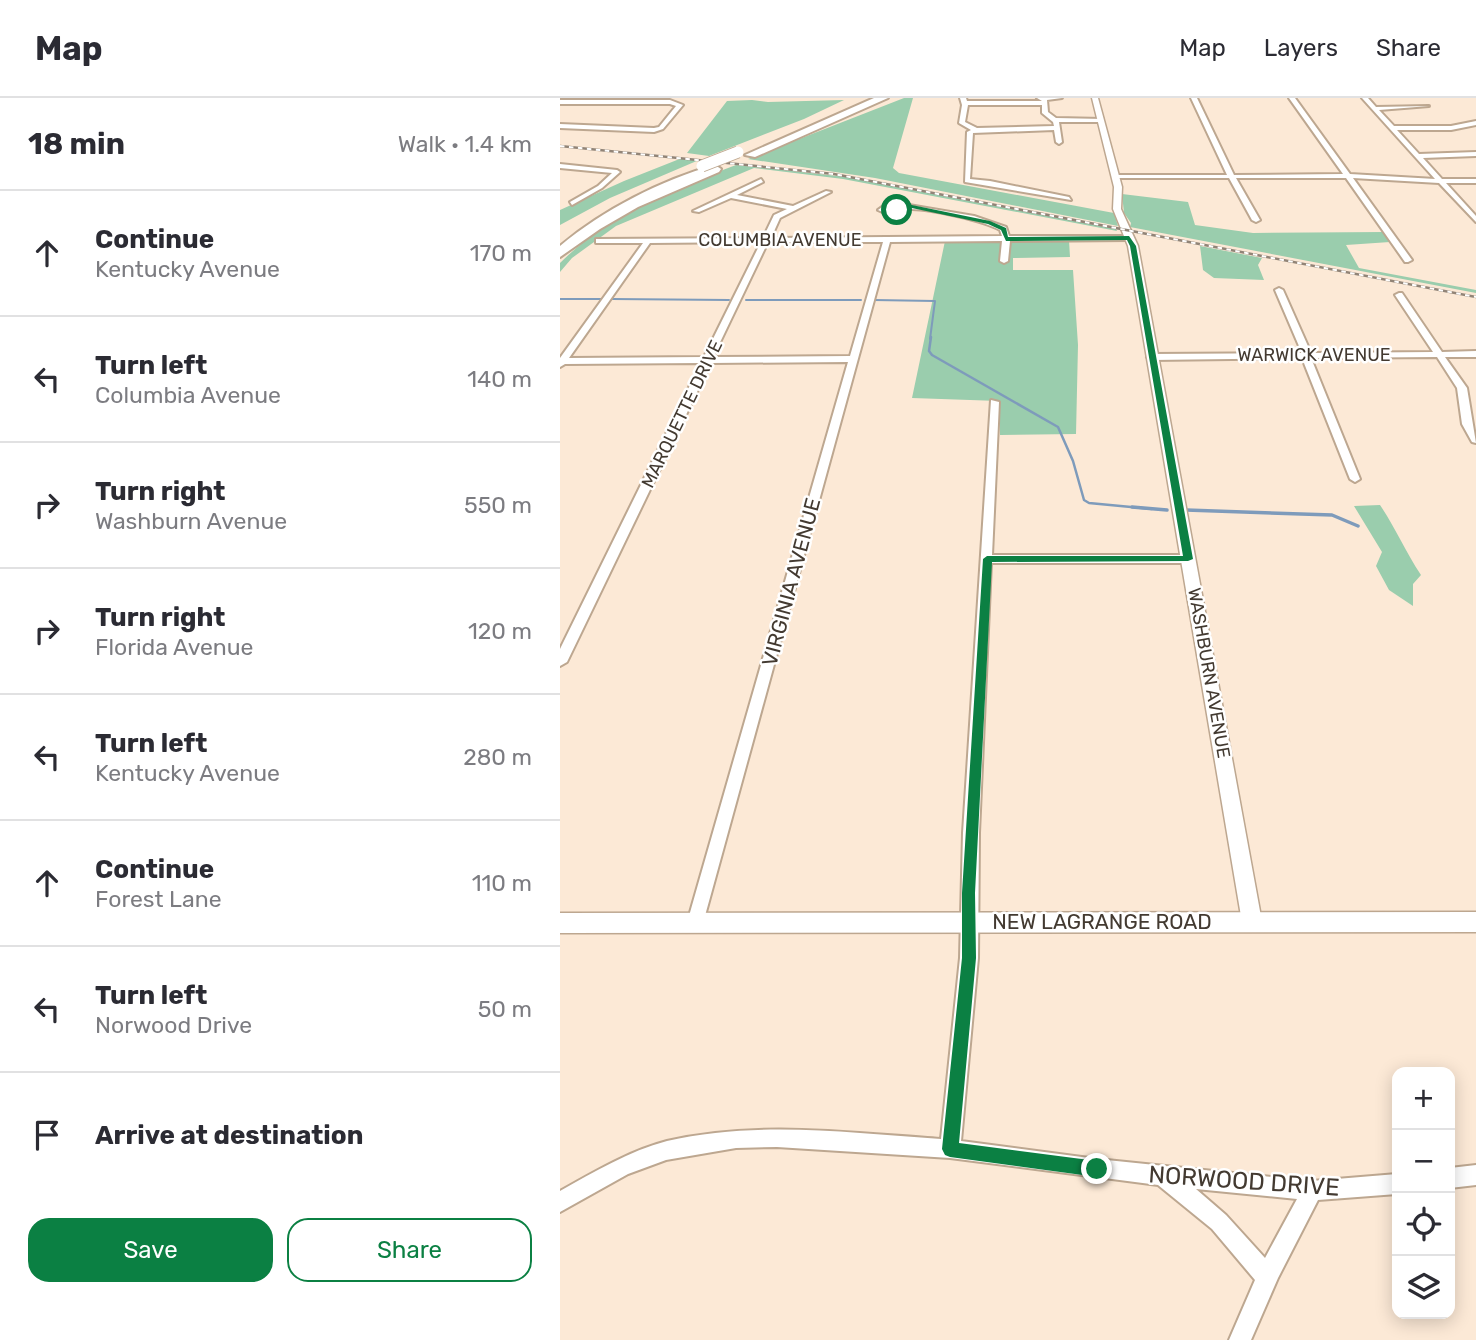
<!DOCTYPE html>
<html lang="en">
<head>
<meta charset="utf-8">
<style>
	body { margin:0; font-family:Rubik,sans-serif; background:#f2f2f3; color:#2b2b33 }
	.controls { position:absolute; right:21px; bottom:21px; display:grid; overflow:hidden; border-radius:14px; box-shadow:0 4px 18px #0003 }
	.controls button { width:63px; height:63px; display:grid; place-items:center; padding:0; border:0; border-bottom:2px solid #e1e1e2; background:#fff; color:#2b2b33; font:35px sans-serif }
	.stop { position:absolute; width:21px; height:21px; margin:-16px; border:5px solid #0b8043; border-radius:50%; background:#fff }
	.stop.end { background:#0b8043; border-color:#fff; box-shadow:0 2px 7px #0008 }
	.list { margin:0; padding:0; list-style:none }
	h2 { display:flex; justify-content:space-between; align-items:center; height:91px; margin:0; padding:0 28px; font-size:30px }
	h2 small { font-size:23px; font-weight:400; color:#7c7c81 }
	.list li { display:grid; grid-template-columns:46px 1fr auto; gap:21px; align-items:center; box-sizing:border-box; height:126px; padding:0 28px; border-top:2px solid #e1e1e2 }
	.list b { display:block; font-size:26px; white-space:nowrap }
	.list p { margin:0; font-size:23px; white-space:nowrap; color:#7c7c81 }
	.list em { font-size:23px; font-style:normal; color:#7c7c81 }
	.actions { display:flex; gap:14px; padding:21px 28px }
	.actions a { flex:1; padding:16px 0; border:2px solid #0b8043; border-radius:21px; text-align:center; font-size:24px; color:#0b8043 }
	.actions .main { background:#0b8043; color:#fff }
	.icon { flex:none; width:38px; height:38px; fill:none; stroke:currentColor; stroke-width:2; stroke-linecap:round; stroke-linejoin:round }
	.map { position:relative; flex:none; width:916px; height:1242px; overflow:hidden }
	header { display:flex; align-items:center; gap:42px; box-sizing:border-box; height:98px; padding:0 35px; background:#fff; border-bottom:2px solid #e1e1e2 }
	header strong { font-size:33px }
	nav { display:flex; gap:38px; margin-inline-start:auto; font-size:24px }
	main { display:flex }
	aside { flex:1; background:#fff }
	.map>svg:first-child { display:block }
</style>
</head>
<body>
<header>
<strong>Map</strong>
<nav><a>Map</a><a>Layers</a><a>Share</a></nav>
</header>
<main>
<aside>
<h2>18 min<small>Walk · 1.4 km</small></h2>
<ul class="list">
<li><svg class="icon" aria-label="ahead" viewBox="0 0 24 24"><path d="M12 20V5M6 11l6-6 6 6"/></svg><div><b>Continue</b><p>Kentucky Avenue</p></div><em>170 m</em></li>
<li><svg class="icon" aria-label="left" viewBox="0 0 24 24"><path d="M17 20v-9H6M10 6l-5 5 5 5"/></svg><div><b>Turn left</b><p>Columbia Avenue</p></div><em>140 m</em></li>
<li><svg class="icon" aria-label="right" viewBox="0 0 24 24"><path d="M7 20v-9h11M14 6l5 5-5 5"/></svg><div><b>Turn right</b><p>Washburn Avenue</p></div><em>550 m</em></li>
<li><svg class="icon" aria-label="right" viewBox="0 0 24 24"><path d="M7 20v-9h11M14 6l5 5-5 5"/></svg><div><b>Turn right</b><p>Florida Avenue</p></div><em>120 m</em></li>
<li><svg class="icon" aria-label="left" viewBox="0 0 24 24"><path d="M17 20v-9H6M10 6l-5 5 5 5"/></svg><div><b>Turn left</b><p>Kentucky Avenue</p></div><em>280 m</em></li>
<li><svg class="icon" aria-label="ahead" viewBox="0 0 24 24"><path d="M12 20V5M6 11l6-6 6 6"/></svg><div><b>Continue</b><p>Forest Lane</p></div><em>110 m</em></li>
<li><svg class="icon" aria-label="left" viewBox="0 0 24 24"><path d="M17 20v-9H6M10 6l-5 5 5 5"/></svg><div><b>Turn left</b><p>Norwood Drive</p></div><em>50 m</em></li>
<li><svg class="icon" aria-label="arrive" viewBox="0 0 24 24"><path d="M6 21V4h12l-3 4 3 4H6"/></svg><div><b>Arrive at destination</b></div></li>
</ul>
<div class="actions"><a class="main">Save</a><a>Share</a></div>
</aside>
<div class="map">
<svg width="916" height="1242" viewBox="0 0 916 1242">
	<rect width="100%" height="100%" fill="#fce9d6"/>
	<!-- green -->
	<g fill="#9acdad">
		<polygon points="344,0 353,0 333,70 339,75 554,115 558,128 315,80 188,61"/>
		<polygon points="192,2 208,4 284,2 244,21 149,58 127,55 167,3"/>
		<polygon points="122,60 139,62 50,100 0,127 0,112 64,83"/>
		<path d="M176,67L287,79L556,131L557,133L283,81L194,70L56,128L12,160L0,174V165C49,116 113,91 176,67Z"/>
		<polygon points="562,96 628,104 635,127 693,135 825,134 830,144 786,147 799,170 916,192 916,195 570,129 571,125 564,115"/>
		<polygon points="509,142 510,159 453,160 453,172 513,172 518,247 516,336 440,337 439,303 352,300 385,143"/>
		<polygon points="640,148 702,160 698,167 704,182 654,180 643,172"/>
		<path d="M820,407C835,429 845,453 861,477L853,486V508L829,492L816,468L822,454L794,408Z"/>
	</g>
	<g fill="none" stroke-linecap="round" stroke-linejoin="round">
		<!-- stream-far2 -->
		<g stroke="#7e9bbb" stroke-width="2">
			<polyline points="0,201 41,201"/>
			<polyline points="52,201 169,202"/>
			<polyline points="186,202 301,202"/>
			<polyline points="314,202 375,203 370,241"/>
		</g>
		<!-- stream-far1 -->
		<polyline stroke="#7e9bbb" stroke-width="2.5" points="371,239 369,253 372,257 498,329 513,363 524,402 529,405 592,411"/>
		<!-- stream -->
		<g stroke="#7e9bbb" stroke-width="3.5">
			<polyline points="572,409 607,412"/>
			<polyline points="626,412 772,417 798,428"/>
		</g>
		<!-- minor casing -->
		<g stroke="#bda790" stroke-width="4">
			<g id="minor">
				<path d="M400,0H406L407,3H482L477,0H502L487,2L488,14L496,20L543,21L541,24H499L502,44L499,46L496,44L494,32L413,35L410,81L430,83L509,99L511,102L405,84L407,34L411,32L399,25L402,7ZM408,7H482V15L493,24L494,28L417,30L405,24Z"/>
				<polygon points="631,0 637,0 674,77 783,76 729,0 735,0 790,76 875,81 802,0 808,0 816,9 869,8 819,12 834,28 891,28 916,23 916,27 891,32 837,32 859,56 916,54 916,58 863,60 882,81 916,81 916,85 886,85 916,118 916,124 879,85 793,80 852,162 848,164 845,164 786,80 676,80 700,122 696,124 692,122 669,80 554,80 556,77 667,77"/>
				<polygon points="0,2 110,2 123,7 103,31 94,34 0,30 0,26 94,30 99,29 116,8 110,6 0,6"/>
				<polygon points="0,66 57,72 60,74 42,90 12,107 10,104 38,88 52,75 0,70"/>
				<path d="M201,81L203,84L177,97L233,108L266,93L271,94L220,120L211,140L442,138L440,132C425,123 368,110 349,111C336,111 334,120 318,112L325,107L337,105L414,118L446,129L449,138H569L573,140L569,142L450,143L448,163L444,165L440,163L442,143L330,144L143,825L141,830L135,832L129,830L127,825L288,264L151,265L7,564L0,568V551L141,265L5,266L0,269V260L83,145H36V141L203,140L214,117L227,111L171,100L139,114L133,113ZM201,144L144,259L9,260L90,145ZM208,144H323L290,258L153,259Z"/>
				<polygon points="719,190 723,192 751,255 873,254 835,197 839,195 842,195 882,254 916,253 916,259 885,259 907,290 916,345 912,344 902,326 897,290 877,259 751,260 800,381 795,384 790,381 742,260 592,262 587,259 592,256 742,255 715,192"/>
				<path d="M431,302L439,304L432,457H628L634,461L628,465H431L419,735L418,860L401,1043L537,1061L752,1083L837,1076V1096L758,1102L718,1180L691,1242H669L695,1182L652,1131L598,1087L390,1060L217,1049L176,1050L106,1062L68,1076L0,1114V1093C34,1074 69,1053 107,1043C197,1022 290,1035 381,1041L400,860L403,735ZM636,1091L737,1101L705,1160L666,1117Z"/>
				<polygon points="916,1067 916,1087 890,1090 890,1070"/>
			</g>
		</g>
		<!-- tertiary casing -->
		<g stroke="#bda790" stroke-width="3">
			<polygon id="tertiary" points="532,0 538,0 562,89 561,111 578,148 583,175 702,824 699,830 692,832 685,830 682,824 568,148 553,111 554,89"/>
		</g>
		<!-- secondary casing -->
		<g stroke="#bda790" stroke-width="3">
			<polygon id="secondary" points="916,814 916,834 0,835 0,815"/>
		</g>
		<!-- motorway casing -->
		<g stroke="#bda790" stroke-width="4">
			<g id="motorway">
				<polygon points="314,0 328,0 195,59 185,57"/>
				<path d="M155,67L161,71L159,74L78,109L40,131L0,159V148C43,112 101,82 155,67Z"/>
			</g>
		</g>
		<!-- minor -->
		<use href="#minor" fill="#fff" fill-rule="evenodd"/>
		<!-- tertiary -->
		<use href="#tertiary" fill="#fff" fill-rule="evenodd"/>
		<!-- secondary -->
		<use href="#secondary" fill="#fff" fill-rule="evenodd"/>
		<!-- motorway -->
		<use href="#motorway" fill="#fff" fill-rule="evenodd"/>
		<!-- rail casing -->
		<g stroke="#918477" stroke-width="2.5">
			<polyline id="rail" points="0,48 274,76 916,199"/>
		</g>
		<!-- rail -->
		<use href="#rail" stroke="#fff" stroke-width="2" stroke-dasharray="4.5" stroke-linecap="butt"/>
		<!-- motorway-bridge casing -->
		<g stroke="#bda790" stroke-width="13" stroke-linecap="butt">
			<polyline id="motorway-bridge" points="142,68 178,54"/>
		</g>
		<!-- motorway-bridge -->
		<use href="#motorway-bridge" stroke="#fff" stroke-width="11"/>
	</g>
	<!-- route -->
	<polygon fill="#0b8043" points="347,106 430,123 446,130 448,139 569,138 576,148 633,461 628,463 432,464 415,795 416,860 399,1045 537,1063 543,1066 546,1071 543,1077 537,1079 390,1059 385,1057 382,1051 402,860 402,795 423,461 427,458 623,458 570,148 567,142 446,143 441,132 428,126 347,109 337,114 335,112"/>
	<g text-anchor="middle" dominant-baseline="central" stroke-width="5" stroke-linejoin="round" paint-order="stroke">
		<!-- far-street labels -->
		<g font-size="18" fill="#433a31" stroke="#fff">
			<text x="220" y="142">COLUMBIA AVENUE</text>
			<text x="754" y="257">WARWICK AVENUE</text>
			<text transform="translate(122 316) rotate(-64)">MARQUETTE DRIVE</text>
			<text transform="translate(649 575) rotate(80)">WASHBURN AVENUE</text>
		</g>
		<!-- street labels -->
		<g font-size="21" fill="#433a31" stroke="#fff">
			<text transform="translate(231 484) rotate(-75)">VIRGINIA AVENUE</text>
			<text x="542" y="823">NEW LAGRANGE ROAD</text>
		</g>
		<!-- near-street labels -->
		<g font-size="24" fill="#433a31" stroke="#fff">
			<text transform="translate(684 1083) rotate(4)">NORWOOD DRIVE</text>
		</g>
	</g>
</svg>
<div class="controls">
<button>+</button>
<button>−</button>
<button><svg class="icon" aria-label="locate" viewBox="0 0 24 24"><circle cx="12" cy="12" r="6"/><path d="M12 2v4M12 18v4M2 12h4M18 12h4"/></svg></button>
<button><svg class="icon" aria-label="layers" viewBox="0 0 24 24"><path d="M12 4l9 5-9 5-9-5zM3 14l9 5 9-5"/></svg></button>
</div>
<div class="stop" style="left:337px;top:112px"></div>
<div class="stop end" style="left:537px;top:1071px"></div>
</div>
</main>
</body>
</html>
